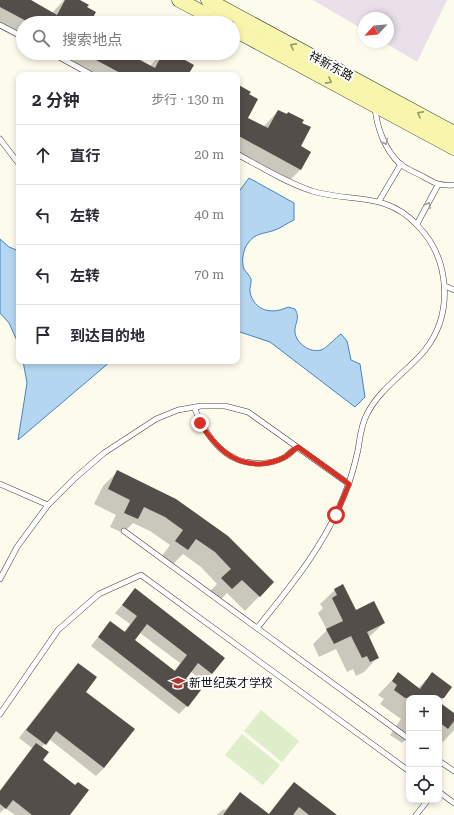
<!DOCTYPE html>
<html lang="zh">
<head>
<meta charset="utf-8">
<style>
	body { margin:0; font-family:"Roboto Serif","Noto Sans SC",serif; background:#f7f7f7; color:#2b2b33 }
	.controls { position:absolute; right:12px; bottom:12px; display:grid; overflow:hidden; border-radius:8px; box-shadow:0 2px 6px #0003 }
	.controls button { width:36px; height:36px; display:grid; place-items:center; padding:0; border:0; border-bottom:1px solid #e1e1e2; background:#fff; color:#2b2b33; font:20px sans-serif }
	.compass { position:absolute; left:358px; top:12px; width:36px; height:36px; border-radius:50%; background:#fff; box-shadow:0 2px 6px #0003; rotate:244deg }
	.stop { position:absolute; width:12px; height:12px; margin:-9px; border:3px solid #d93025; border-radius:50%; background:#fff }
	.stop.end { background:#d93025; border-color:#fff; box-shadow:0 1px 4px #0008 }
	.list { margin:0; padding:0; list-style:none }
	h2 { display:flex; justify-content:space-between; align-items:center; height:52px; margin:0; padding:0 16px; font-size:17px }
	h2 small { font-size:13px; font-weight:400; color:#7c7c81 }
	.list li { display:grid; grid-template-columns:26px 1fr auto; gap:12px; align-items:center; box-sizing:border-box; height:60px; padding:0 16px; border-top:1px solid #e1e1e2 }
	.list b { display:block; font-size:15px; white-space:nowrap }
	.list em { font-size:13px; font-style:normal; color:#7c7c81 }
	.icon { flex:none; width:22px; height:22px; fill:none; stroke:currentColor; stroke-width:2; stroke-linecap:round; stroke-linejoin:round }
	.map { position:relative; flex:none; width:454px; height:815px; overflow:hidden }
	.search { position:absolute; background:#fff; box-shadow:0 2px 6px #0003; left:16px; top:16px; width:224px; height:44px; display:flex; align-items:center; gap:10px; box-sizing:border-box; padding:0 14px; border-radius:22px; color:#7c7c81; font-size:15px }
	.panel { position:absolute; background:#fff; box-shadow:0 2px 6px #0003; left:16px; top:72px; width:224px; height:292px; border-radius:8px }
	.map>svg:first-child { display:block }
</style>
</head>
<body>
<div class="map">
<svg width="454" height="815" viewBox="0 0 454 815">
	<rect width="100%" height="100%" fill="#fdfbec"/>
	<!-- industrial -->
	<polygon fill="#eae0ea" points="313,0 447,0 417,62 384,42 388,42 388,18 364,18 364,30"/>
	<!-- pitch -->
	<g fill="#deedca">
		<polygon points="261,710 299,741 282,762 244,731"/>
		<polygon points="242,734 280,765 263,785 225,755"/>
	</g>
	<!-- water -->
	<g fill="#b5d6f1" stroke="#4285c2">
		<path d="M249,178L294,203V220C287,223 280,229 272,231C263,234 255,233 248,243C243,250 241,261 244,269C246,272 250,276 251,279C252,283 249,288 250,292C254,311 272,315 288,307L295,309C301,319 294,323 295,333C297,344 310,353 321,350C326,349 336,337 341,334L347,341L351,360L360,364L365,397L355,407L270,342L237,331V194Z"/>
		<polygon points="0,239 9,247 19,251 19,345 9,323 0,313"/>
		<polygon points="23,361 111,361 18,440 27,383"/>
	</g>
	<!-- shadow -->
	<g fill="#0003" fill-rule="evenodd">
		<polygon points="0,0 29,0 52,13 64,0 78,0 86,7 89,23 23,23 23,41 0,29"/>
		<polygon points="45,53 136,53 133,58 150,66 162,53 176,53 184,60 187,75 85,75"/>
		<polygon points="237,85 248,94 246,118 263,127 278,111 286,115 288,113 301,123 300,147 300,170 286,184 237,157"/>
		<polygon points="117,472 273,582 245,611 227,593 217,603 208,593 217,584 201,567 183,554 173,564 162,556 170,545 150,531 133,523 123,533 110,527 116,515 94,504 103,486"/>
		<path d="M135,590L224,658L204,682L190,671L184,679L187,706L179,714L91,646L110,622L124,632L130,624L115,613ZM140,633L180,663L174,671L134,640Z"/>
		<polygon points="335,590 355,611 384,623 368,638 378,657 364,672 356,676 353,669 347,672 336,649 319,657 313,644 327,630 318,613 323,608 320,604"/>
		<polygon points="78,664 104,768 96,776 49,739 41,748 41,760 69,815 15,815 5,808 0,813 0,790 32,748 19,738 70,672"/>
		<polygon points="398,674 418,688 432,674 451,687 439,704 439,698 409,698 409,736 402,743 390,735 401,719 380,704 384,699 378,695"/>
		<polygon points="439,704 454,715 454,730 443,742 439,739"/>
		<polygon points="294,783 335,815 216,815 224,809 225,810 240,793 268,815 286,791"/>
	</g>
	<!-- building -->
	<g fill="#534e49" fill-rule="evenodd">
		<polygon points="0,0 31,0 57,15 65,0 80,0 89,5 87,7 96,12 90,23 30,23 0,7"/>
		<polygon points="83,53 127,53 155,68 163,53 178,53 187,58 185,60 194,65 188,75 124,75"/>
		<polygon points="237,84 251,92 249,94 258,99 248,118 268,128 278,110 287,114 288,112 304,120 302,123 311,127 301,146 311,152 301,170 237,135"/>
		<polygon points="117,470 176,499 228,536 274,582 260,597 242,580 232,589 221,578 231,569 215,552 196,539 188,550 175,541 183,530 165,517 144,507 138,519 124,513 130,500 108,489"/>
		<polygon points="343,584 356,610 374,601 385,623 367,632 379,658 370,662 367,656 362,658 351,636 334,644 326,629 343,621 332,598 337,595 334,589"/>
		<path d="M135,588L225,658L212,674L198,663L186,679L201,690L188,707L98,637L110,621L125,632L137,616L122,605ZM147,624L187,655L175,671L135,640Z"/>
		<polygon points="78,663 97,677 86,692 135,729 104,768 56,731 46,745 26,730"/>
		<polygon points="398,672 420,689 432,672 452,687 444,698 405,698 394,690 397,685 392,681"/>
		<polygon points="439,702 454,713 454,721 448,729 439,722"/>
		<polygon points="36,743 49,752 43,760 75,785 78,782 89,790 70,815 32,815 13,800 6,809 0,804 0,791"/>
		<polygon points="294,782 337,815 309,815 299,807 293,815 223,815 240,792 269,814"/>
	</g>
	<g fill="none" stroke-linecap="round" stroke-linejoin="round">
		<!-- lane casing -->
		<g stroke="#3f3f3f" stroke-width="6">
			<g id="lane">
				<polyline points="0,25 23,37"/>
				<polyline points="52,53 92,75"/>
				<path d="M375,108C377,128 385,150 400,164C406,169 415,172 422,176C434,183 439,186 454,185"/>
				<polyline points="0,139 19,164"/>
				<path d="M237,154C261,167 285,182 312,191C351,203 386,191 417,225C450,258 454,313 425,350C407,372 380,388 367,414C361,425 360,437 358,450C355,463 352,476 347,488C328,541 292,585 257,628"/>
				<polyline points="379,201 401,164"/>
				<polyline points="417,224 438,185"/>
				<polyline points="445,286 454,290"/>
				<path d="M194,407C206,437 226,466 262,463C270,463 278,461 285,457C290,454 293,450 297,447"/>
				<polyline points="0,484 48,505"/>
				<polyline points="124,531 409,739"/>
				<polyline points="0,579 17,547 48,505 75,478 104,453 156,419 178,410 201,406 225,406 248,412 349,484"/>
				<polyline points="0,714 58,630 99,594 141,575 409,771"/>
				<polyline points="439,761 454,771"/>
				<polyline points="439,792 454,803"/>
				<polyline points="416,815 428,800"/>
			</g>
		</g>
		<!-- secondary casing -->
		<g stroke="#2e2e2e" stroke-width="15">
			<g id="secondary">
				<polyline points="179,0 222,23"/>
				<polyline points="208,0 454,133"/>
				<polyline points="233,29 454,148"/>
			</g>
		</g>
		<!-- lane -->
		<use href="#lane" stroke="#fff" stroke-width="5"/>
		<!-- secondary -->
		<use href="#secondary" stroke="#f8f6ac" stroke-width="14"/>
	</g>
	<!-- one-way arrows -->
	<defs><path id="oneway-chevron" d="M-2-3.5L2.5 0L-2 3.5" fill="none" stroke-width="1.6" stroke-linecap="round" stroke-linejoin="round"/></defs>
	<g stroke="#9a986c">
		<use href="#oneway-chevron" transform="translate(293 46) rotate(-152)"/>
		<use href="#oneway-chevron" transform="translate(329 81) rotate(28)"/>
		<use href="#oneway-chevron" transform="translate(420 114) rotate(-152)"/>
	</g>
	<g stroke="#9e9e9e">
		<use href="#oneway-chevron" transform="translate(385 142) rotate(62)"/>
		<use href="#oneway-chevron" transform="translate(428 205) rotate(-62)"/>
	</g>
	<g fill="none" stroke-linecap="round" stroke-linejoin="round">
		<!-- route -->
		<path stroke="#d93025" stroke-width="5" d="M200,423C215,446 232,465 261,464C269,463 278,461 285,457C289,454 293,450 298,447L349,484L336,515"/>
	</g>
	<!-- icons -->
	<defs>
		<g id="school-bare" transform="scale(1.08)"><path d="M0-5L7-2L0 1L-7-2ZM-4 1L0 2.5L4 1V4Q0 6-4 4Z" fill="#b0332f" stroke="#fff" stroke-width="2.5" paint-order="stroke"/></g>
	</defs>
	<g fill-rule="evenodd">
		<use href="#school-bare" x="178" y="683"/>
	</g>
	<g text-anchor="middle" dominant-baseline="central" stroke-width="4" stroke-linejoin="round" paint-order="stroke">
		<!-- street labels -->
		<g font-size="12" fill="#0c0c0c" stroke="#fff">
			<text transform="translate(331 66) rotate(28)">祥新东路</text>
		</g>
		<!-- poi labels -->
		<g font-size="12" fill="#0c0c0c" stroke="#fff" text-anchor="start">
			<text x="189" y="683">新世纪英才学校</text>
		</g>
	</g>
</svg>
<div class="controls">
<button>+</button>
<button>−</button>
<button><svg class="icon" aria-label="locate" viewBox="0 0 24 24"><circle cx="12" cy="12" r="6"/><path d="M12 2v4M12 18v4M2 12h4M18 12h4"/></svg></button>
</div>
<svg class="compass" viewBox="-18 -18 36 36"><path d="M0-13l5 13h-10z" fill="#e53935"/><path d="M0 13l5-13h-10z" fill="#7c7c81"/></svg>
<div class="stop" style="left:336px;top:515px"></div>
<div class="stop end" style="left:200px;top:423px"></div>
<div class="search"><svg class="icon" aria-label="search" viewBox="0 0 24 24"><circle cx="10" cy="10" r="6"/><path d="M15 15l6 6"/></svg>搜索地点</div>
<section class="panel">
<h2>2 分钟<small>步行 · 130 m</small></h2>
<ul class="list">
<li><svg class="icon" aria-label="ahead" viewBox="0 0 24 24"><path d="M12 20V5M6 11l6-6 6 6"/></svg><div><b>直行</b></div><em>20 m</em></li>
<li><svg class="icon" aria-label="left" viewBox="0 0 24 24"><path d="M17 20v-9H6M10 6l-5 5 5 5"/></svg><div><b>左转</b></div><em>40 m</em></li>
<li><svg class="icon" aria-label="left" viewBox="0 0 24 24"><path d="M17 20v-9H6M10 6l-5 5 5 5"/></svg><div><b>左转</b></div><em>70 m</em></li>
<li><svg class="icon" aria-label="arrive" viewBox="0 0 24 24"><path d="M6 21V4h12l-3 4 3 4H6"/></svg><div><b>到达目的地</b></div></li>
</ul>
</section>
</div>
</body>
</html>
